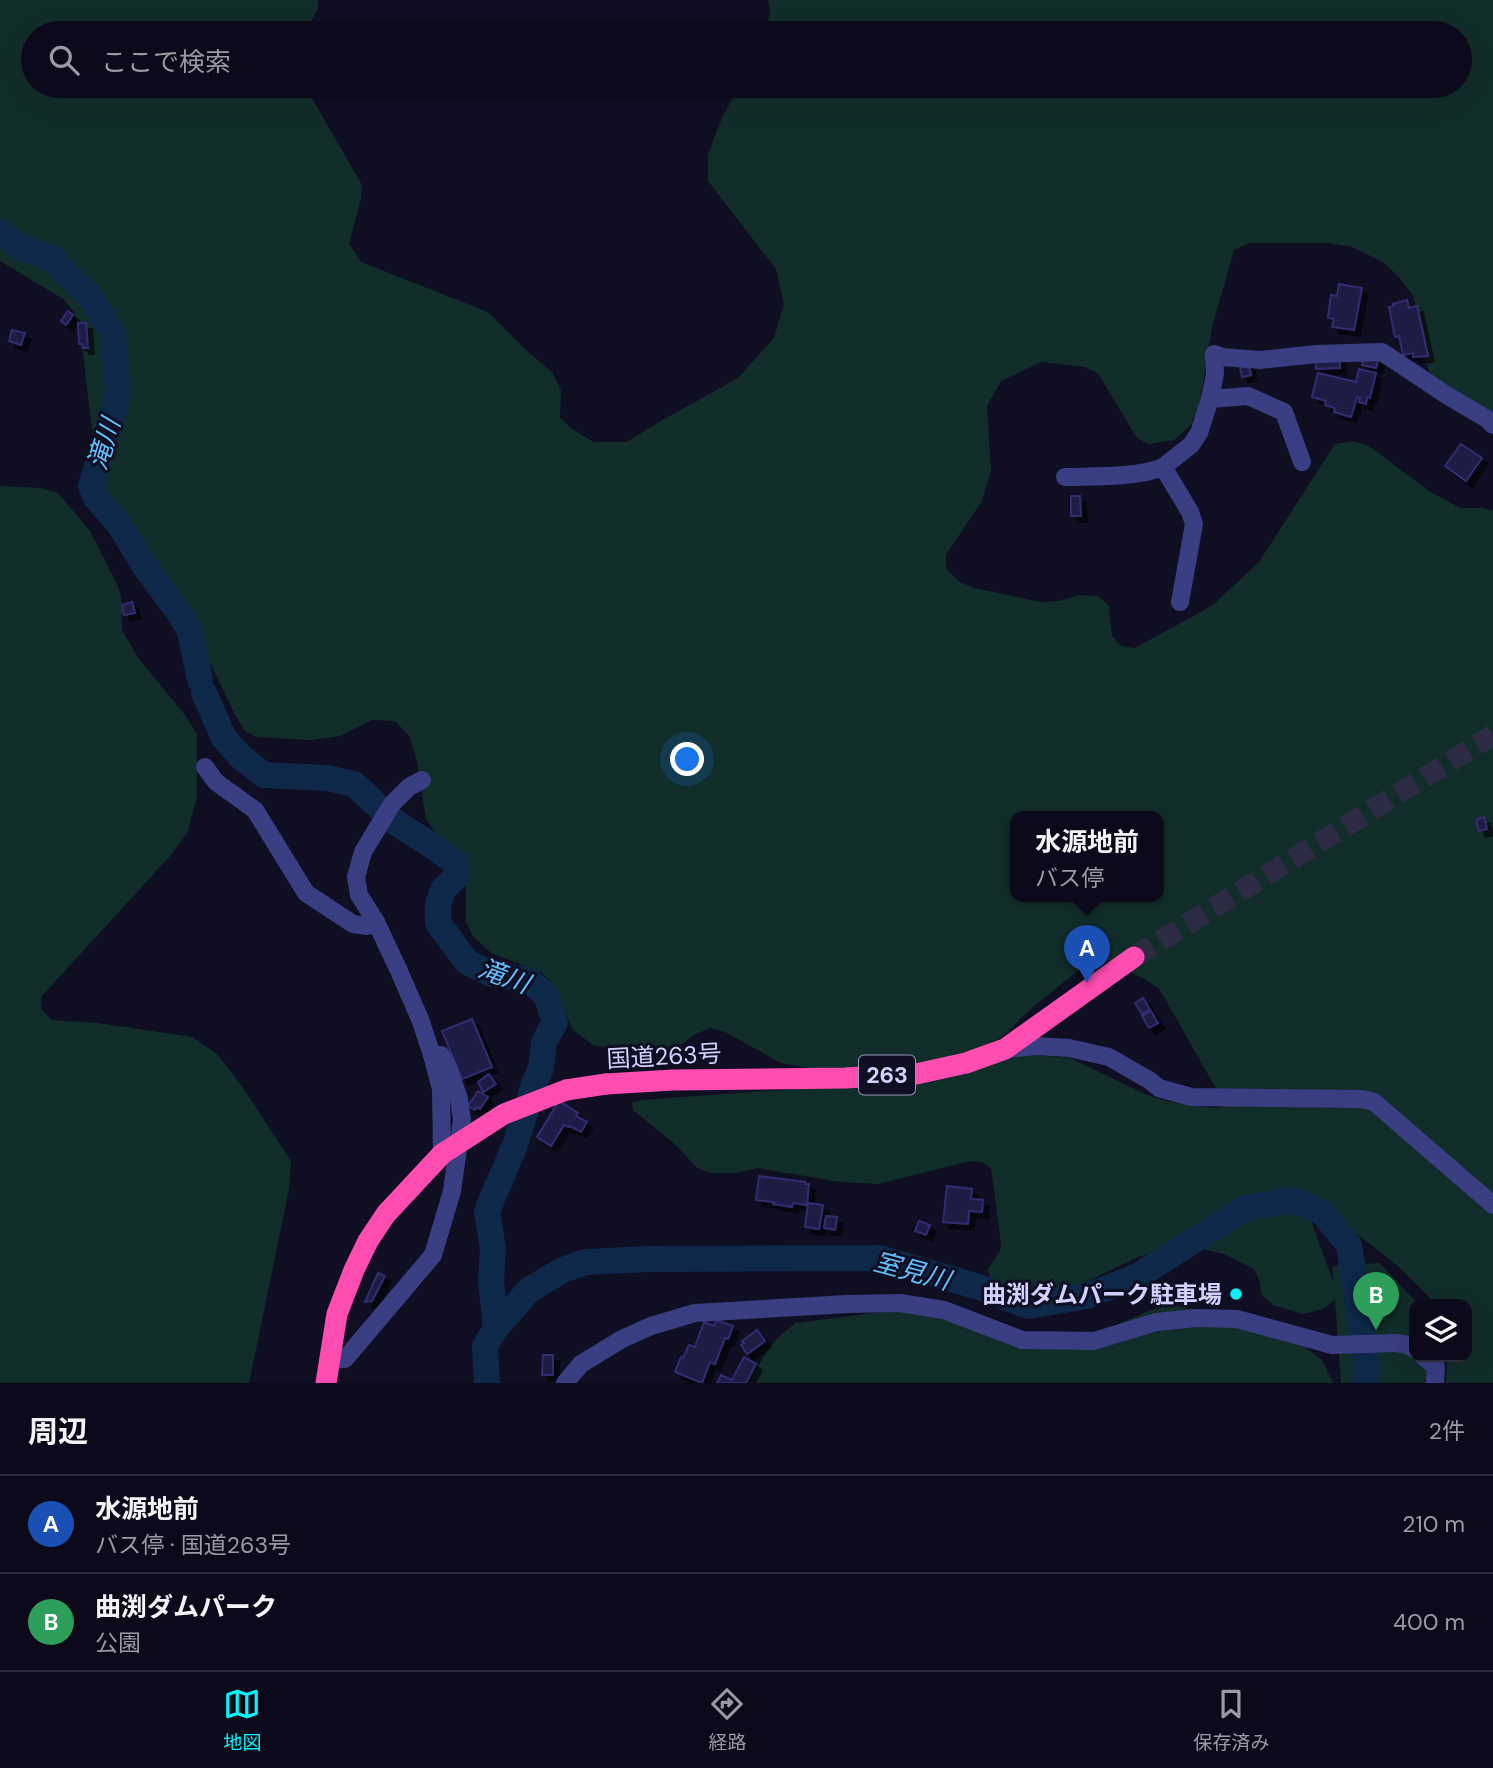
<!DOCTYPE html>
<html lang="ja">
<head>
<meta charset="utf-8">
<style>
	body { margin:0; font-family:"DM Sans","Noto Sans JP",sans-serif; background:#1a1827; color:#f1f3f6 }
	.controls { position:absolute; right:21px; bottom:21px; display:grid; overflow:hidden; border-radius:14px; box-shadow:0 7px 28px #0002 }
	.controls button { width:63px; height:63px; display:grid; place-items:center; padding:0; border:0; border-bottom:2px solid #2c2b39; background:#0c0a1a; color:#f1f3f6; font:35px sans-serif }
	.you { position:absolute; left:688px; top:760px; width:24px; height:24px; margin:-18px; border:5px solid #fff; border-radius:50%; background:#1a73e8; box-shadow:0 0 0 10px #1a73e833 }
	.badge { display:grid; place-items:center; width:46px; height:46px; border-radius:50%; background:#01f6fa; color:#fff; font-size:23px; font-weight:700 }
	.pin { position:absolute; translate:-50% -58px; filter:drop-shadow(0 2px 4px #0008) }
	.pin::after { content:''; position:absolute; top:37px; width:24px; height:21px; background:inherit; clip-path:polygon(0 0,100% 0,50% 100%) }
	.popup { position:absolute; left:1010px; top:811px; width:154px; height:91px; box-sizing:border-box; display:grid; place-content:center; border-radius:14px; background:#0c0a1a; filter:drop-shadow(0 2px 5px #0005); font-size:23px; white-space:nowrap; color:#9a9aa2 }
	.popup b { font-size:26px; color:#f1f3f6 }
	.popup::after { content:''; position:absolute; left:50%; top:100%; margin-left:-14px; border:14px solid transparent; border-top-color:#0c0a1a }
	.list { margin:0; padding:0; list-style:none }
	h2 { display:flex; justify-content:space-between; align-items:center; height:91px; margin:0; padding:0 28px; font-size:30px }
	h2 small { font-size:23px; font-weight:400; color:#9a9aa2 }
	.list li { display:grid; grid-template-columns:46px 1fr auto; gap:21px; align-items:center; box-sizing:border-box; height:98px; padding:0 28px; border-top:2px solid #2c2b39 }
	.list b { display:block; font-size:26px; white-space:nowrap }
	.list p { margin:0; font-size:23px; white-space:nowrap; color:#9a9aa2 }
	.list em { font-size:23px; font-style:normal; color:#9a9aa2 }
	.icon { flex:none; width:38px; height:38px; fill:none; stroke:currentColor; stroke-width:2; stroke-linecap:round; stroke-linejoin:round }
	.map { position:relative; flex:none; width:1493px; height:1383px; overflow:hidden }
	.search { position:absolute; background:#0c0a1a; box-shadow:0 7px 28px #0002; left:21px; right:21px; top:21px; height:77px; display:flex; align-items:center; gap:18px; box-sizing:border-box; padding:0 24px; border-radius:38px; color:#9a9aa2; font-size:26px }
	.sheet { height:287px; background:#0c0a1a }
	nav { display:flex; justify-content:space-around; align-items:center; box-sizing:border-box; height:98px; border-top:2px solid #2c2b39; background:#0c0a1a; font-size:19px; color:#9a9aa2 }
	nav a { display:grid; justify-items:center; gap:4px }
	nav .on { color:#01f6fa }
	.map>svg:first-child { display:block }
</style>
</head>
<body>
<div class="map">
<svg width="1493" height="1383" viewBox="0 0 1493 1383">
	<defs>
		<filter id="shadow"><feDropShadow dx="6" dy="6" stdDeviation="0" flood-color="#0009"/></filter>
	</defs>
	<rect width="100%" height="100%" fill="#100e23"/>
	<!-- green -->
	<g fill="#112d2a" fill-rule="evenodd">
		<path d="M0,0H318V8L305,33H33V86H305L362,185L361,199L349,243L361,262L488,312L528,352L553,373L561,391L560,418L572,429L594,442H627L659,422L738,378L774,338L784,304L776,269L708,181V154L722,118L739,86H1460V33H764L770,13L768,0H1493V431L1430,373L1422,352L1414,297L1399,277L1383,262L1352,247L1328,243H1250L1234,250L1212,327L1199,407L1190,426L1174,440L1148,444L1137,438L1098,373L1085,367L1041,362L1001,381L987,406L991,470L982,501L946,555V569L960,582L974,588L1041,602L1059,601L1079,595L1098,596L1109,606L1112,636L1121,646L1135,648L1213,605L1259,562L1335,444L1352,441L1369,446L1429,491L1460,508H1482L1493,510V1383H1446L1447,1357H1467V1304H1433L1429,1297L1398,1266L1304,1193L1314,1229L1333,1281V1266L1380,1263L1418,1304H1414V1357H1439V1383H1341L1335,1300L1323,1309L1303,1314L1273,1305L1261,1294L1260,1282L1254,1269L1224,1254L1195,1247L1165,1250L1138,1257L1086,1282L1065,1289L1039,1294L991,1279L987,1270L1000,1251L1001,1243L991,1168L982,1162L970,1161L878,1184L841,1182L758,1168L736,1173H711L697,1168L676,1145L633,1110L632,1103L640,1100L810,1088L1021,1054L1070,1058L1147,1095L1171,1102L1214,1108L1226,1106L1160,990L1145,979L1107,961L1084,966L1034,1006L1002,1037L968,1053L894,1068L814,1069L781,1063L725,1032L710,1028L692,1036L676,1050L661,1053L624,1052L593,1045L573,1030L554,984L541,972L491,953L473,936L466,922V886L462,865L441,840L426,819L417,762L410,737L395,721L372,720L340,736L310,740L257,737L245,731L235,715L178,595L101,495L98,481L82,344L74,312L63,299L0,261ZM1015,817H1159V897H1015Z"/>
		<polygon points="0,486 40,488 58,493 90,531 119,589 122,604 122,630 139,659 185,715 197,734 197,797 187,833 170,856 41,997 42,1010 52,1020 98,1023 192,1037 217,1054 241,1085 291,1161 289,1189 249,1383 0,1383"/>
		<path d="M1173,1305L1269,1327L1302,1345L1322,1360L1333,1383H749C764,1356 769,1342 796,1323L897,1310H915L1022,1344L1077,1342L1151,1310Z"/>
	</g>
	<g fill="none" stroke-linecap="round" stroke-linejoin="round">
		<!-- river -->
		<g stroke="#0d2849" stroke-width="26">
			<polyline points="0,232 21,248 54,259 64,272 89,295 113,334 118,390 115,407 91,486 97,499 119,524 144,565 180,614 190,631 200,680"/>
			<polyline points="204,693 224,738 241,757 264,775 327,778 354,784 395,822 437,849 456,863 456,877 443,890 438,904 438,923 467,962 492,974 529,980 546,995 555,1022 544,1042 541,1068 534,1084 515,1145 487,1211 493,1249 491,1281 496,1328"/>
			<polyline points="487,1383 485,1346 496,1328 529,1290 563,1270 585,1262 648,1259 879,1258 979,1287 1028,1306 1087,1296 1138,1276 1245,1208 1291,1200 1322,1212 1349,1245 1367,1367 1365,1383"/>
		</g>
	</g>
	<!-- building -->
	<g fill="#1f1a44" stroke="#342c70" stroke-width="2" filter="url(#shadow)">
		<polygon points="1339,284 1362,288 1354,330 1332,327 1334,319 1328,318 1331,295 1337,296"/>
		<polygon points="1407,300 1409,308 1417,306 1428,356 1413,357 1413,353 1403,355 1399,336 1395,337 1389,307 1394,306 1393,304"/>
		<polygon points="68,311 73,315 66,325 61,321"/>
		<polygon points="78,323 86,323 88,348 83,348 82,344 79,344"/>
		<polygon points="12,330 25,333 21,345 9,341"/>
		<polygon points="1340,353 1340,368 1316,369 1315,354"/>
		<polygon points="1364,357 1378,360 1376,368 1362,365"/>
		<polygon points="1248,361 1251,375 1242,377 1239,362"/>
		<polygon points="1359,369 1376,373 1370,398 1367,397 1366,404 1359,402 1360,398 1357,397 1351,417 1334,412 1335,408 1325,405 1326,401 1312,397 1318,373 1356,382"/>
		<polygon points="1461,444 1482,458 1466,481 1445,466"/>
		<polygon points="1071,496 1080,496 1081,516 1071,516"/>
		<polygon points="132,602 135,613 124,615 122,605"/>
		<polygon points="1484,817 1487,829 1479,831 1476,820"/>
		<polygon points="1143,998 1150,1010 1142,1014 1135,1003"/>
		<polygon points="1151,1011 1158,1023 1149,1028 1142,1016"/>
		<polygon points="472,1019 492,1067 462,1079 442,1031"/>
		<polygon points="489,1074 496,1084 483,1092 478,1082"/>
		<polygon points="478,1091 488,1097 480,1109 477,1107 475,1110 468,1106"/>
		<polygon points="559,1101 578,1113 576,1116 587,1122 581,1132 570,1126 569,1127 564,1125 551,1146 537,1137"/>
		<polygon points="759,1176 805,1182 805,1184 809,1184 807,1205 793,1203 792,1207 773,1204 774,1202 756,1200"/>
		<polygon points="947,1186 972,1189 971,1199 983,1200 982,1212 969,1211 968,1224 943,1222"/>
		<polygon points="808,1203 823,1205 819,1229 805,1227"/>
		<polygon points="826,1216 837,1217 835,1230 824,1228"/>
		<polygon points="919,1221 930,1225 926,1235 915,1231"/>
		<polygon points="378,1273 385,1276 372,1301 365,1302"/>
		<polygon points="716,1320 733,1326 728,1339 725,1338 715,1364 710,1362 702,1383 675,1372 681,1357 683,1358 689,1345 695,1347 704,1322 714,1326"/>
		<polygon points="757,1330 765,1341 747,1354 741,1345 744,1343 742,1341"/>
		<polygon points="543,1355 553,1355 553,1375 542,1375"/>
		<polygon points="744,1357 756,1364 746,1383 717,1383 721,1375 732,1380"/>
	</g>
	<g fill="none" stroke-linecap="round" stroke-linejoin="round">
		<!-- highway-tunnel -->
		<polyline stroke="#2d2b44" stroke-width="21" stroke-dasharray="21 10" stroke-linecap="butt" points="1134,957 1493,735"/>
		<!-- minor -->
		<g stroke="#393d82" stroke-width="18">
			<polyline points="1210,399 1215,374 1214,354 1222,357 1260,360 1316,354 1382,352 1448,396 1487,419 1493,425"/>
			<path d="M1065,477C1094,476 1137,478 1163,467"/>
			<polyline points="1180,602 1194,524 1190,512 1163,467 1191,445 1199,433 1210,399 1248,396 1284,412 1302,462"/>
			<polyline points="205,767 216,782 255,810 306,893 353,924 367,926 376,922"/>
			<polyline points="422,780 409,787 392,804 363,852 356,877 359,895 376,922 399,971 420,1019 432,1055 441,1089 442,1154"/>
			<polyline points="1005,1049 1036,1046 1069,1048 1109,1057 1149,1080 1159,1088 1191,1097 1362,1099 1374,1102 1493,1205"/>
			<polyline points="1424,1357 1436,1367 1435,1383"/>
			<polyline points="330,1360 345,1359 433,1255 452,1191 462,1120 459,1099 448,1067 441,1055 432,1055"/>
			<polyline points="565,1383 581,1364 622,1339 651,1326 695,1313 847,1304 900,1303 944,1310 1022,1340 1094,1341 1156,1322 1196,1318 1237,1319 1332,1345 1396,1343 1408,1345 1414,1349"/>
		</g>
		<!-- highway -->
		<g stroke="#fe4db0" stroke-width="21">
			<polyline points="606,1084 673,1080 845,1078 916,1074 966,1063 1005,1049 1134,957"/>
			<polyline points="326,1383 337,1314 354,1270 368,1241 386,1214 442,1154"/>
		</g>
		<!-- highway-bridge -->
		<polyline stroke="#fe4db0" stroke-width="21" points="442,1154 504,1114 566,1090 606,1084"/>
	</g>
	<!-- markers -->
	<circle fill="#01f6fa" stroke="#100e23" stroke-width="2.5" cx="1236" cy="1294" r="7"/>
	<g text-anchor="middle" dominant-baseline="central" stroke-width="6" stroke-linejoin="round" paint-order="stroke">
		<!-- shield labels -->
		<rect fill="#100e23" stroke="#9896bd" stroke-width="2" x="859" y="1055.5" width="56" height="39" rx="5"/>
		<g font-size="23" font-weight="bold" fill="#d2d1ff">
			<text x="887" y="1075">263</text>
		</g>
		<!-- street labels -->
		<g font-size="24" fill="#d2d1ff" stroke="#100e23">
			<text transform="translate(664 1056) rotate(-3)">国道263号</text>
		</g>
		<!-- poi labels -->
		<g font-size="24" font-weight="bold" fill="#d2d1ff" stroke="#100e23" text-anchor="end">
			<text x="1222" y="1294">曲渕ダムパーク駐車場</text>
		</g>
		<!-- water labels -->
		<g font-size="26" font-style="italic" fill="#5fc2fe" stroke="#100e23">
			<text transform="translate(104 444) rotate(-73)">滝川</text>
			<text transform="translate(504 976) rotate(20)">滝川</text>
			<text transform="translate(912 1271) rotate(15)">室見川</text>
		</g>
	</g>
</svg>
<div class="controls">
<button><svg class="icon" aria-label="layers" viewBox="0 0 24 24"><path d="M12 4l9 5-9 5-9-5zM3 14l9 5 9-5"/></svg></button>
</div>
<div class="you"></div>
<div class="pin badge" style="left:1087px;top:983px;background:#1a4fb4">A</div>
<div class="popup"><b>水源地前</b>バス停</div>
<div class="pin badge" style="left:1376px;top:1330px;background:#2e9e5b">B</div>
<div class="search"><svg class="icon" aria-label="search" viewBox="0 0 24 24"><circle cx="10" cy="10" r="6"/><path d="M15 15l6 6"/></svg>ここで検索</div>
</div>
<section class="sheet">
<h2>周辺<small>2件</small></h2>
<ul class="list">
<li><span class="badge" style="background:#1a4fb4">A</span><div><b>水源地前</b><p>バス停 · 国道263号</p></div><em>210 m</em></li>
<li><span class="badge" style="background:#2e9e5b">B</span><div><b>曲渕ダムパーク</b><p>公園</p></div><em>400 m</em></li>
</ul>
</section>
<nav>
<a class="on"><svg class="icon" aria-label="map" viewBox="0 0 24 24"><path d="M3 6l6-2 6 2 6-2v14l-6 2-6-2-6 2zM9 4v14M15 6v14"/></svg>地図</a>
<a><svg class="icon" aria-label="directions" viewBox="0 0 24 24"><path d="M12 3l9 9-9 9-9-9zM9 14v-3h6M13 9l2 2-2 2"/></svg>経路</a>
<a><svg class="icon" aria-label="saved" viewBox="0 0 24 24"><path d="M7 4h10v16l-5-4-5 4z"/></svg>保存済み</a>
</nav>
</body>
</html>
